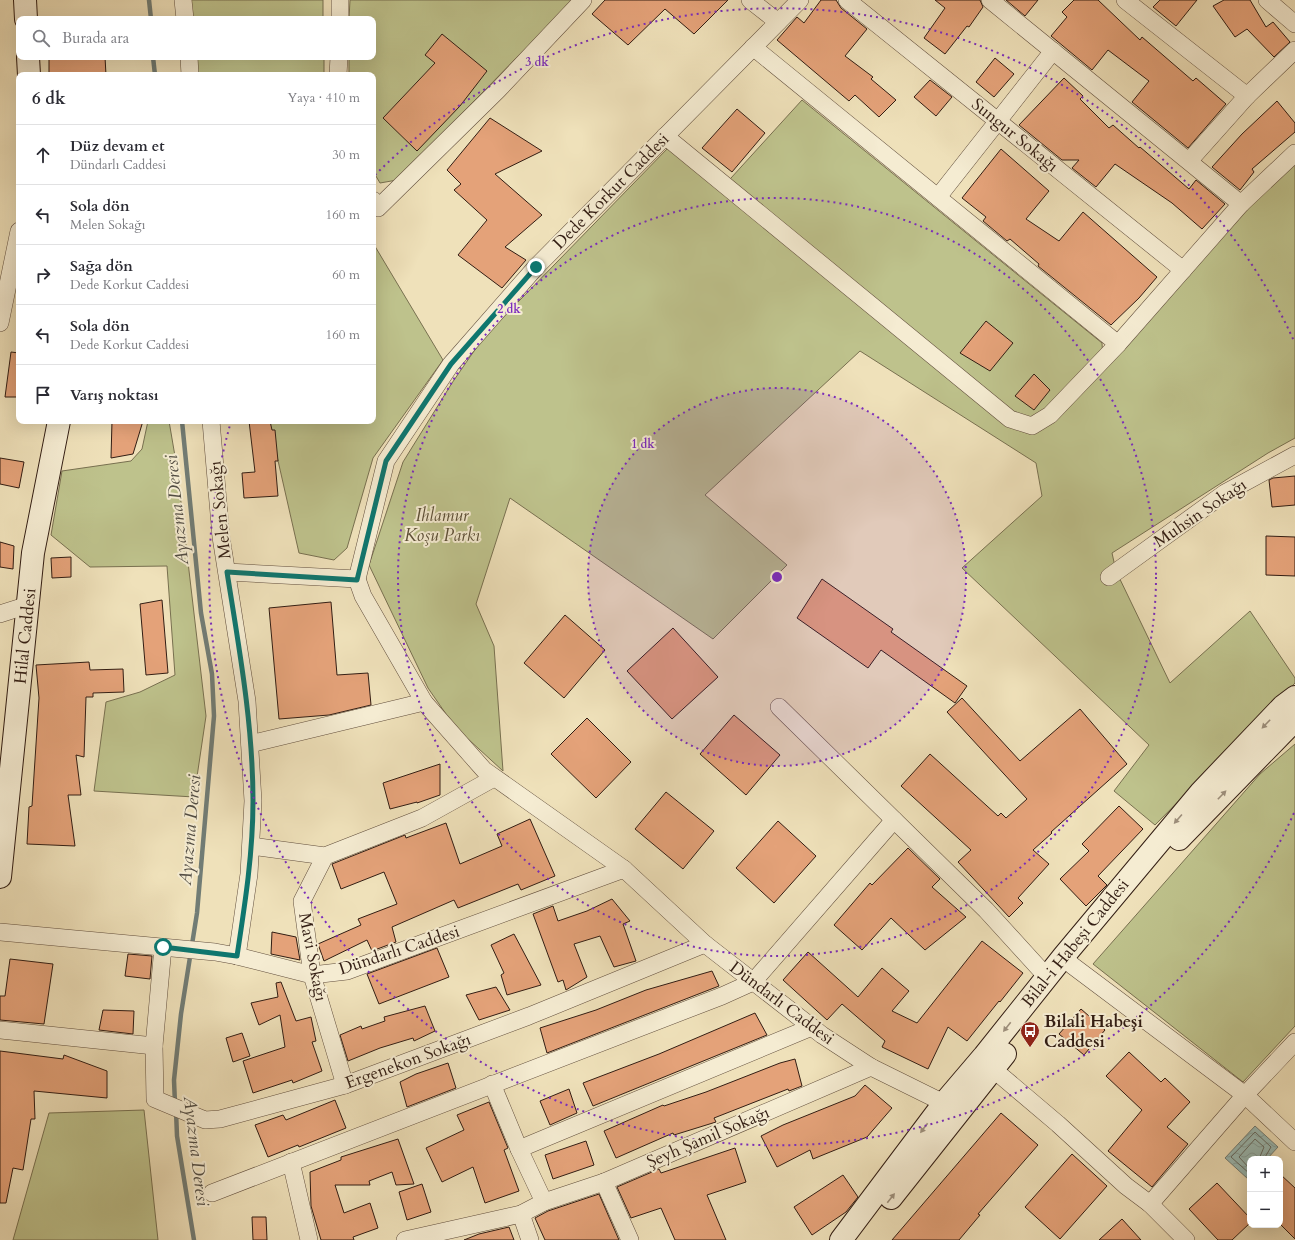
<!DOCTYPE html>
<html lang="tr">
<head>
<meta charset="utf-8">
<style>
	body { margin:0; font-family:Cardo,serif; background:#f7f7f7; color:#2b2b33 }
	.controls { position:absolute; right:12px; bottom:12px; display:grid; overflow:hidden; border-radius:8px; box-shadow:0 4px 16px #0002 }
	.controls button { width:36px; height:36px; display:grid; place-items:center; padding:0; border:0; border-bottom:1px solid #e1e1e2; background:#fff; color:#2b2b33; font:20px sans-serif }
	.stop { position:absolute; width:12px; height:12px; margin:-9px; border:3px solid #0f766e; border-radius:50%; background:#fff }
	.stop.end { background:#0f766e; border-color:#fff; box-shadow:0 1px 4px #0008 }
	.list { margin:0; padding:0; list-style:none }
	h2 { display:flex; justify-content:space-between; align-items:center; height:52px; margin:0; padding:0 16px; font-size:17px }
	h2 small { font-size:13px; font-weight:400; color:#7c7c81 }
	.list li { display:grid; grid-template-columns:26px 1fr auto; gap:12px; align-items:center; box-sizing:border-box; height:60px; padding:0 16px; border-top:1px solid #e1e1e2 }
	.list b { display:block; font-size:15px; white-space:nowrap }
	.list p { margin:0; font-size:13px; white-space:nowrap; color:#7c7c81 }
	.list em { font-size:13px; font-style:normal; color:#7c7c81 }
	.icon { flex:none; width:22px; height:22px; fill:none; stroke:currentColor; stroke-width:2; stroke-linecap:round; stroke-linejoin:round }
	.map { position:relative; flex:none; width:1295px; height:1240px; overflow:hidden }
	.search { position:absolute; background:#fff; box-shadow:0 4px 16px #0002; left:16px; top:16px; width:360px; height:44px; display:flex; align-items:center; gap:10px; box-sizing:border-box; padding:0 14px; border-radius:8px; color:#7c7c81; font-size:15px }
	.panel { position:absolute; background:#fff; box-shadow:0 4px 16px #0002; left:16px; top:72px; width:360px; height:352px; border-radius:8px }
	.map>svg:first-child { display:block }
</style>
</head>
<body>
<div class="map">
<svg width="1295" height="1240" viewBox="0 0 1295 1240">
	<defs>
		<pattern id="water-waves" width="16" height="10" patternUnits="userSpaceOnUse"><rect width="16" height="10" fill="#9bbcb6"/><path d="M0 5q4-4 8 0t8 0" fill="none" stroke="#86a19c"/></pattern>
	</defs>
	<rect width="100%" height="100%" fill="#efe1ba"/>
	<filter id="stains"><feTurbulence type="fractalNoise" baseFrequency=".005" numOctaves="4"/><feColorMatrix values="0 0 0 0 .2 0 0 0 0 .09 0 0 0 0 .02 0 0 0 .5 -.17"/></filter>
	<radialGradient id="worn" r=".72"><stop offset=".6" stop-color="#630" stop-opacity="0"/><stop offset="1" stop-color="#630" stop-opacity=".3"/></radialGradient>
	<!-- green -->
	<g fill="#bec28c" stroke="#787050">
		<polygon points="190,0 323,0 323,19 192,19"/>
		<polygon points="350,0 573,0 397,180 380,183 373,171 373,75 349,75 349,57 373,57 373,19 349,19"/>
		<polygon points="195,57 324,57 324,75 196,75"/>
		<polygon points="802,100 1102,343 1103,361 1295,158 1295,438 1268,453 1112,553 1116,571 1170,683 1250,611 1295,678 1295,683 1155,825 1114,791 1149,745 962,568 1042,496 1036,463 860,351 705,495 787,565 713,639 510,498 476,604 494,646 503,771 455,727 428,688 369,565 403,462 452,383 483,338 668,148 721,189"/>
		<polygon points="373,243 443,360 373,458 347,548 334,560 299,553 269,421 373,421"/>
		<polygon points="148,421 169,421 177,468 206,716 194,797 94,791 106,702 140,692 175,675 167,566 90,567 51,535 62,471 131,461 142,449"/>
		<polygon points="1295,744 1295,1026 1243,1082 1093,964 1260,774"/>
		<polygon points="144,1110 158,1240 13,1240 49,1113"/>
	</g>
	<!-- water -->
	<polygon fill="url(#water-waves)" stroke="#717c75" points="1255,1126 1278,1147 1267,1159 1250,1159 1250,1176 1248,1179 1225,1158"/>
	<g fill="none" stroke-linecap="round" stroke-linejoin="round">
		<!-- shore -->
		<g stroke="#666c64" stroke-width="1">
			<polyline points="1250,1169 1239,1157 1255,1139 1264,1147 1259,1159"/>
			<polyline points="1250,1174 1231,1157 1255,1132 1271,1147 1264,1159"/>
		</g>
		<!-- stream -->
		<g stroke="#717c75" stroke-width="4.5">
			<polyline points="149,0 151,19"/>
			<polyline points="153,57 155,75"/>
			<polyline points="175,1104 174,1080 181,1014 197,913 214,716 212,674 201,613 182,421"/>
			<polyline points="176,1111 177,1136 194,1240"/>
		</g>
	</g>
	<!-- building -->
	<g fill="#e4a279" stroke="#321d13">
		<polygon points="605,0 728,0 694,34 665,9 628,45 592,14"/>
		<polygon points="821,0 836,0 841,8 867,29 845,56 873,77 871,79 896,100 879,117 855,95 849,101 777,40 797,17 804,23"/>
		<polygon points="935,0 980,0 983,7 969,27 967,26 945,54 924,38 945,8"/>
		<polygon points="1006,0 1038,0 1025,16"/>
		<polygon points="1074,0 1098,0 1140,40 1142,37 1193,81 1196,78 1226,104 1188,148 1132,102 1149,81 1108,50 1092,70 1051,36 1067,17 1062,12"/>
		<polygon points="1160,0 1197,0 1176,26 1153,7"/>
		<polygon points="1224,0 1250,0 1266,27 1273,22 1290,42 1274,57 1247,29 1235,37 1213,6"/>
		<polygon points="442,34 487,71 460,106 417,151 383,118 435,63 425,55"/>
		<polygon points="49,57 105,57 106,75 49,75"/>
		<polygon points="995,58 1014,74 994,97 976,82"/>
		<polygon points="1064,78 1083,96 1080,99 1109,128 1113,125 1139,148 1140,147 1189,189 1196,180 1225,204 1202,229 1172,203 1115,164 1096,187 1072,168 1079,160 1062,160 1019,125"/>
		<polygon points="930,80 952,97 936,116 914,97"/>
		<polygon points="1277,101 1295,123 1295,132 1252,169 1254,172 1240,190 1212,167 1242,134"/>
		<polygon points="737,109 765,133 732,172 702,148"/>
		<polygon points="490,118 542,151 495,174 542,215 505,247 526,260 502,288 458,255 487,220 454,190 461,184 447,170"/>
		<polygon points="1001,149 1049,191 1026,219 1059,241 1083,212 1157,277 1139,298 1111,325 1038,266 1039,264 1010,239 1007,241 983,221 986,217 962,198"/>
		<polygon points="986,321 1013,343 990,371 960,353"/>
		<polygon points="11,352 19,353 19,397 5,397"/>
		<polygon points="1034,374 1050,390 1034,410 1015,396"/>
		<polygon points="112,421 143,421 133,454 111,458"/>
		<polygon points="249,421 270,421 272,430 275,430 278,461 275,461 278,496 244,498 242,473 255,472"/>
		<polygon points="0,458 24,462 19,488 0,484"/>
		<polygon points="1295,476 1295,505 1272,507 1269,480 1273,478"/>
		<polygon points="1266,536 1295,537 1295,576 1266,575"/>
		<polygon points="0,542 14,546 13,569 0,567"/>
		<polygon points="71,557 71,577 52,578 51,558"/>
		<polygon points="822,579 893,629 891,632 967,686 955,703 881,650 868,668 797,618"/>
		<polygon points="162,600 168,673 146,675 140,604"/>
		<polygon points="331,602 337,675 368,673 371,705 329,715 279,719 269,608"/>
		<polygon points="565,615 605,650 564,698 524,663"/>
		<polygon points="673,628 718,677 672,719 627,671"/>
		<polygon points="89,662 90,670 123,669 124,692 93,693 93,697 86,697 84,757 76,755 81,795 68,795 75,846 27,844 29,807 32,806 39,698 36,665"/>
		<polygon points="962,698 1020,761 1080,709 1127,764 1051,832 1052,833 1033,850 1049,864 1018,898 1023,903 1009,917 958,862 971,850 901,786 930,754 998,816 1001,813 1006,818 1027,799 947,712"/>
		<polygon points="734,715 780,755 746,795 700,754"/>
		<polygon points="587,718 631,762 596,798 551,754"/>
		<polygon points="440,764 440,795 417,803 417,802 390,809 383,783"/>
		<polygon points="666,792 714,831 683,869 635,829"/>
		<polygon points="1119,806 1143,829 1098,876 1107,885 1086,906 1060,879 1089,851 1082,844"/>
		<polygon points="530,819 555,876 521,890 518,884 458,908 454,900 392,927 396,942 372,951 367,940 324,961 318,944 361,925 358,919 397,904 384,872 341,889 332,864 405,835 406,838 446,823 460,864 502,846 497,834"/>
		<polygon points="778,821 816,856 774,903 736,868"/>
		<polygon points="908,848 940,879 932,887 966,917 925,950 891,918 862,950 834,925 870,883 872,885"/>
		<polygon points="612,899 630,921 623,924 636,961 614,967 600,936 574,944 587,977 566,990 563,980 558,982 533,914 553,906 558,921 587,911"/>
		<polygon points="272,932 296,937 300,960 271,954"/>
		<polygon points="514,934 541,985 507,995 501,975 504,973 491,945"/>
		<polygon points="982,941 1023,973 1000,1002 999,1001 967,1041 948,1027 928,1069 882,1047 885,1041 842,1004 827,1020 783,980 808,952 858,997 882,968 909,991 892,1011 917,1023"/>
		<polygon points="437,948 449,977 379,1004 367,974"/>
		<polygon points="128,954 152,956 150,979 125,976"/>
		<polygon points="10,959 53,964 44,1024 0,1020 0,996 5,996"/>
		<polygon points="712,971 719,986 547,1053 540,1028 596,1010 646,990"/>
		<polygon points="281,982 296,1021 311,1017 316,1041 312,1042 322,1071 293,1083 292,1080 253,1093 243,1061 285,1047 280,1015 259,1025 251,1003 278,997 276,983"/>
		<polygon points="496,987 510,1010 479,1020 466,995"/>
		<polygon points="425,1006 435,1031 414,1041 413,1038 380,1048 348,1061 340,1035 361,1026 362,1029 385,1021 384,1017"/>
		<polygon points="1081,1009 1105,1030 1084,1055 1059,1034"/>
		<polygon points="103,1010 134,1011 133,1034 99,1030"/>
		<polygon points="755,1013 767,1035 593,1106 583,1083 659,1054"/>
		<polygon points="242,1033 250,1056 233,1062 226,1038"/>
		<polygon points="0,1051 63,1059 64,1055 107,1071 107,1098 34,1091 35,1119 31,1119 23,1170 13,1168 6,1203 0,1203"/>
		<polygon points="1129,1052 1161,1082 1165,1078 1190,1102 1167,1127 1188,1144 1152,1187 1108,1151 1142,1110 1106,1076"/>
		<polygon points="795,1059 802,1086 789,1091 788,1089 714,1118 716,1122 674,1135 673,1133 616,1158 604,1131 663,1105 664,1106 706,1092 780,1063"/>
		<polygon points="448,1063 456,1088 407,1107 400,1082 416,1074"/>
		<polygon points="865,1085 892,1108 867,1137 813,1159 810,1150 777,1167 761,1136 783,1125 855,1096"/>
		<polygon points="569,1089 577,1113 550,1125 540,1101"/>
		<polygon points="335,1100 346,1128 299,1147 298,1145 268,1157 255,1125 283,1115 286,1120"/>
		<polygon points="489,1102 508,1148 504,1150 519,1191 485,1203 473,1167 442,1182 426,1148 464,1130 457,1115"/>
		<polygon points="1001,1113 1038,1145 978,1214 980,1215 959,1240 892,1240"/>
		<polygon points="398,1139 414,1184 396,1185 392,1172 369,1181 370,1185 335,1185 344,1213 370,1203 378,1228 353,1237 354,1240 321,1240 311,1206 310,1172 341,1160 341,1157"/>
		<polygon points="586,1141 594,1165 553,1179 545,1155"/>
		<polygon points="735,1148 746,1182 707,1195 726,1240 675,1240 661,1208 631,1218 617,1187 659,1169 661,1173"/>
		<polygon points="1072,1154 1107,1186 1060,1239 1025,1207"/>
		<polygon points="1280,1174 1295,1188 1295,1239 1280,1224"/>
		<polygon points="843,1175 858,1197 846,1212 812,1235 794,1207"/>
		<polygon points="1217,1183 1250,1218 1250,1223 1232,1240 1218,1240 1189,1209"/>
		<polygon points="422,1184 431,1212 407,1220 399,1192"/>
		<polygon points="599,1194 619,1240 545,1240 535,1218 548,1211"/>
		<polygon points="252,1217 266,1217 267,1240 253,1240"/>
		<polygon points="1122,1219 1141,1240 1099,1240"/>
		<polygon points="509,1227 514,1240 464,1240 479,1234"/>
	</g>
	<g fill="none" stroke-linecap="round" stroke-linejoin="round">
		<!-- street casing -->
		<g stroke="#614e3d" stroke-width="18">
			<g id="street">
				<polyline points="183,0 185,19"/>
				<polyline points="750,0 778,22"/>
				<polyline points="847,0 1183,270"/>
				<polyline points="990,0 1241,204"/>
				<polyline points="1125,0 1247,96 1189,161"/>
				<polyline points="1267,0 1295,24"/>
				<polyline points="340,19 340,0"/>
				<polyline points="753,47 1118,344 1241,204 1295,153"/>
				<polyline points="189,57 190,75"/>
				<polyline points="338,75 339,57"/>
				<polyline points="1247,96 1295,50"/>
				<polyline points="665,136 1010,419 1032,426 1050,415 1118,344"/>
				<polyline points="938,197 1053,51"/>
				<polyline points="373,200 378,208 498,90 583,0"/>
				<polyline points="0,323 19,231"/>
				<polyline points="211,421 221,537 247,701 253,801 249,874 237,956"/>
				<polyline points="227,572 357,579 386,461 451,364 536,267 800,0"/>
				<polyline points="1109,577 1225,493 1295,455"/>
				<polyline points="0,614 28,605"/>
				<polyline points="424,702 484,770 624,869"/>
				<polyline points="779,707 986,910 1047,977"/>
				<polyline points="250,744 424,702 363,596 357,579"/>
				<polyline points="251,846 325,856 422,818 494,778"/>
				<polyline points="325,856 302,901 312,975 345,1085"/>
				<polyline points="0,932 215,952 237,956 312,975 347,971 624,869 705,944 822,1035 871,1067 954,1108"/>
				<polyline points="1063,957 1073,966 1245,1095 1150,1204"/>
				<polyline points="0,1030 154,1046 163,947"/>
				<polyline points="1295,1042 1245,1095 1295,1142"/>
				<polyline points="154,1046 155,1099 205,1120 220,1119 345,1085 529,1016 705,944"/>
				<polyline points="986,1059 993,1069 1058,1124 1126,1186 1150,1204 1186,1240"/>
				<polyline points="492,1084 519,1149 812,1027"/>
				<polyline points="519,1149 544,1202 604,1182 871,1067"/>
				<polyline points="291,1162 309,1240"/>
				<polyline points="604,1182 630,1240"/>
				<polyline points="212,1193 722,996 753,982 894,820"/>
				<polyline points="521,1214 530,1240"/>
				<polyline points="405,1240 521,1214 544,1202"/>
			</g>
		</g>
		<!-- secondary casing -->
		<g stroke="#321d13" stroke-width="24">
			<g id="secondary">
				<polyline points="25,0 26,19"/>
				<polyline points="28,57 29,75"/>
				<polyline points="1179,839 1295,720"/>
				<polyline points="0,877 33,553 59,421"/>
				<polyline points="891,1198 1005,1054"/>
				<polyline points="841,1240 944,1103 984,1056 1063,957 1201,792 1283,706 1295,697"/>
			</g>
		</g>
		<!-- street -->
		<use href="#street" stroke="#f5ecd2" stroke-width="17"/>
		<!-- secondary -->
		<use href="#secondary" stroke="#f5ecd2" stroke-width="22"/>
	</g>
	<!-- one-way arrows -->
	<defs><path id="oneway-solid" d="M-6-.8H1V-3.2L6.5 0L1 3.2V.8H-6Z"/></defs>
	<g fill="#9d8f7c">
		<use href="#oneway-solid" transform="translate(1266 724) rotate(134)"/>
		<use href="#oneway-solid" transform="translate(1222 795) rotate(-46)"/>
		<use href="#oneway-solid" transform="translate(1178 819) rotate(131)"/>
		<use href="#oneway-solid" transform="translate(1007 1027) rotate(128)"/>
		<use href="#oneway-solid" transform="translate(924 1128) rotate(127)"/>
		<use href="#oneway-solid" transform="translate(891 1198) rotate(-52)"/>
	</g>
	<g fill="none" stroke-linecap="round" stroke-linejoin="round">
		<!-- route -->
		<path stroke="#0f766e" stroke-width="5" d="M163,947L237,956C245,904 253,853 253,801C253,724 239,648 227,572L357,580L386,461L451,364L536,267"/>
	</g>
	<!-- distance rings -->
	<circle cx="777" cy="577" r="189" fill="#7b2cbf" fill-opacity=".12"/>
	<g fill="none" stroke="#7b2cbf" stroke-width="2" stroke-dasharray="2 4">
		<circle cx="777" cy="577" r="189"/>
		<circle cx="777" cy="577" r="379"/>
		<path d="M1294 813A568 568 0 0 1 230 425M375 175A568 568 0 0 1 1294 341"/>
	</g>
	<!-- icons -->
	<defs>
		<g id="bus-pin" transform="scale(1)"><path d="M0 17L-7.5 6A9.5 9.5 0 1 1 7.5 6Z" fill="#8f2418" stroke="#f5ecd2"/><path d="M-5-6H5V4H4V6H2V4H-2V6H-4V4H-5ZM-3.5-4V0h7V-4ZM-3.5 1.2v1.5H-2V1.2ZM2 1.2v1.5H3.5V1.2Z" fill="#fff"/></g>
	</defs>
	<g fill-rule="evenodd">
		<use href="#bus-pin" x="1030" y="1031"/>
	</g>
	<g text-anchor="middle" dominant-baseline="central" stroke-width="4" stroke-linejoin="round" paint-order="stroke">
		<!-- street labels -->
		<g font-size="17" fill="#321d13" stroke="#f5ecd2">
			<text transform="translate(1015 135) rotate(39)">Sungur Sokağı</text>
			<text transform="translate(611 191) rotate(-45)">Dede Korkut Caddesi</text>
			<text transform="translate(220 510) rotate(-96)">Melen Sokağı</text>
			<text transform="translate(1200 513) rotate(-34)">Muhsin Sokağı</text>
			<text transform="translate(25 636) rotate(-84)">Hilal Caddesi</text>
			<text transform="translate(1075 943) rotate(-51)">Bilal-i Habeşi Caddesi</text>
			<text transform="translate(399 950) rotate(-18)">Dündarlı Caddesi</text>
			<text transform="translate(313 957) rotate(79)">Mavi Sokağı</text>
			<text transform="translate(782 1003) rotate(37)">Dündarlı Caddesi</text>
			<text transform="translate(408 1061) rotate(-20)">Ergenekon Sokağı</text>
			<text transform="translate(708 1137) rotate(-23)">Şeyh Şamil Sokağı</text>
		</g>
		<!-- park labels -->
		<g font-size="17" font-style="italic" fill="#5c4f37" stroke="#f5ecd2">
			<text x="442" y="515">Ihlamur<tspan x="442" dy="20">Koşu Parkı</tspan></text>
		</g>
		<!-- poi labels -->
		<g font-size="17" font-weight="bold" fill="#321d13" stroke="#f5ecd2" text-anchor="start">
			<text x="1044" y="1021">Bilali Habeşi<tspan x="1044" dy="20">Caddesi</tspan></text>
		</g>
		<!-- water labels -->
		<g font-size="18" font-style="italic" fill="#524d44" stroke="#f5ecd2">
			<text transform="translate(177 510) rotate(-96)">Ayazma Deresi</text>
			<text transform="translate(190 830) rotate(-85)">Ayazma Deresi</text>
			<text transform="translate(196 1151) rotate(83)">Ayazma Deresi</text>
		</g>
	</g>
	<circle cx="777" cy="577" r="6" fill="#7b2cbf" stroke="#f5ecd2" stroke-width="2"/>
	<g font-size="12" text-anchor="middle" font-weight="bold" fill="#7b2cbf" stroke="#f5ecd2" stroke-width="4" stroke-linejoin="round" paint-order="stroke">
		<text x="537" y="66">3 dk</text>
		<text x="509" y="313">2 dk</text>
		<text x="643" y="448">1 dk</text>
	</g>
	<rect width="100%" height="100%" filter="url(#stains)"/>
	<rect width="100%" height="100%" fill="url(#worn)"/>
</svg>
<div class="controls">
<button>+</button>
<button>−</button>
</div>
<div class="stop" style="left:163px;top:947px"></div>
<div class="stop end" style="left:536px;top:267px"></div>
<div class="search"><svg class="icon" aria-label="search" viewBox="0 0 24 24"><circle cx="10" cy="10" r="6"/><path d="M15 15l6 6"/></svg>Burada ara</div>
<section class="panel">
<h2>6 dk<small>Yaya · 410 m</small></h2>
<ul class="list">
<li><svg class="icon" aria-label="ahead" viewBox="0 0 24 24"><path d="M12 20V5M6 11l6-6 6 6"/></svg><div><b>Düz devam et</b><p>Dündarlı Caddesi</p></div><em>30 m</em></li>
<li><svg class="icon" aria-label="left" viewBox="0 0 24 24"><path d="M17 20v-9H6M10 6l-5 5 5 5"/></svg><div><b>Sola dön</b><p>Melen Sokağı</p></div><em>160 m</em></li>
<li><svg class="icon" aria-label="right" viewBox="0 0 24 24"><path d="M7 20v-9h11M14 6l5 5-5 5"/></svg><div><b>Sağa dön</b><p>Dede Korkut Caddesi</p></div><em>60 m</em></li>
<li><svg class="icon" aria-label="left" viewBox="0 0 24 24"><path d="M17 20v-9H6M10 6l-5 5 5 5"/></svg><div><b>Sola dön</b><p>Dede Korkut Caddesi</p></div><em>160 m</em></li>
<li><svg class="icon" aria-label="arrive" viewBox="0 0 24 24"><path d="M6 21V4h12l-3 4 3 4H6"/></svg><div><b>Varış noktası</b></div></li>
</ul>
</section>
</div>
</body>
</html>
